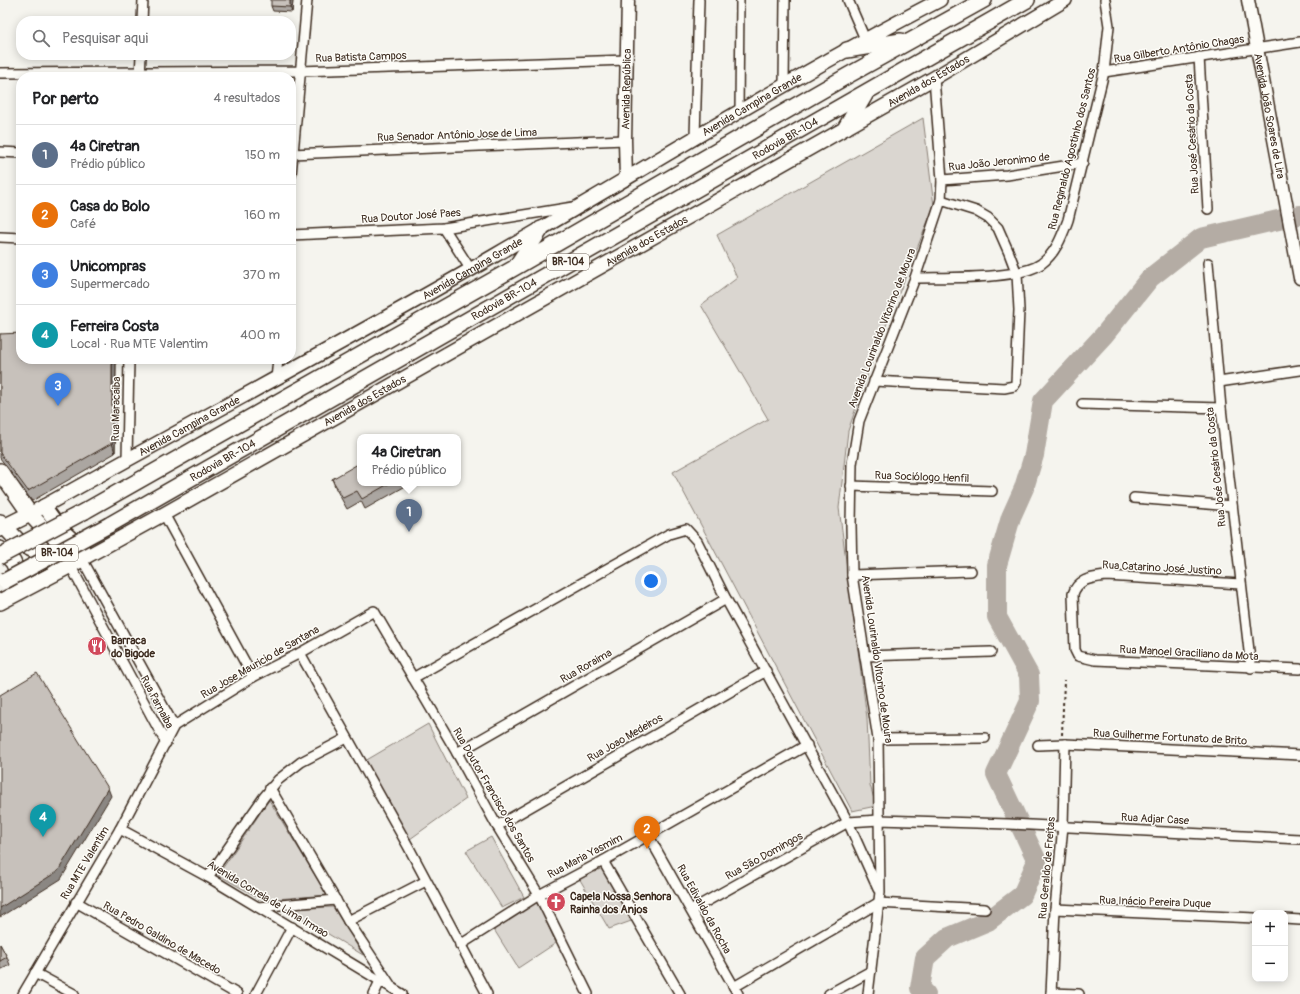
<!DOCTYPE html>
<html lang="pt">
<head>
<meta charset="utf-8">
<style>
	body { margin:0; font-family:Pangolin,sans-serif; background:#f6f6f6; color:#202124 }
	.controls { position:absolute; right:12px; bottom:12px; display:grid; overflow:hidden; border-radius:8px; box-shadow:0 2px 10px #0003 }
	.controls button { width:36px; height:36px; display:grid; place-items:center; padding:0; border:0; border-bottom:1px solid #e0e0e0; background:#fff; color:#202124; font:20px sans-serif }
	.you { position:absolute; left:651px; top:581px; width:14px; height:14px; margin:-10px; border:3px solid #fff; border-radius:50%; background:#1a73e8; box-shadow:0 0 0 6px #1a73e833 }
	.badge { display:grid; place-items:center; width:26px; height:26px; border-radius:50%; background:#d1495b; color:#fff; font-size:13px; font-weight:700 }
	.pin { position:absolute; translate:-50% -33px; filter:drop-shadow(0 1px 2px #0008) }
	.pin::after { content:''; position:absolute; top:21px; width:14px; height:12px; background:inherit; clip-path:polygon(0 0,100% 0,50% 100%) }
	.popup { position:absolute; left:357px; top:434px; width:104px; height:52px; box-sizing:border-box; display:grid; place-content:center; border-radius:8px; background:#fff; filter:drop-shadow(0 1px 3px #0005); font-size:13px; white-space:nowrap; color:#757577 }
	.popup b { font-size:15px; color:#202124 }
	.popup::after { content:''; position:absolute; left:50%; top:100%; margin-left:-8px; border:8px solid transparent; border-top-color:#fff }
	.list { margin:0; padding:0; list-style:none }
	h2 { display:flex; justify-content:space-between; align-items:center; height:52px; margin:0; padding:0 16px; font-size:17px }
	h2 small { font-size:13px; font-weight:400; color:#757577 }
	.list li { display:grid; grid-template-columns:26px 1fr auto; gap:12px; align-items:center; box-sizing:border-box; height:60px; padding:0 16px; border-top:1px solid #e0e0e0 }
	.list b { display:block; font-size:15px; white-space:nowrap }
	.list p { margin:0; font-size:13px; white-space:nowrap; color:#757577 }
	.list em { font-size:13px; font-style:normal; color:#757577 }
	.icon { flex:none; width:22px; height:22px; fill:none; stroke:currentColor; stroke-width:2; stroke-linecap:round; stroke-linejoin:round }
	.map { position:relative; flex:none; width:1300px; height:994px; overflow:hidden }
	.search { position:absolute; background:#fff; box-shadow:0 2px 10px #0003; left:16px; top:16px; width:280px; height:44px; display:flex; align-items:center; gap:10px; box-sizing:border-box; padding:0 14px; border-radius:16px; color:#757577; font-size:15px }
	.panel { position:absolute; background:#fff; box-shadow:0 2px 10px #0003; left:16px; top:72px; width:280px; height:292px; border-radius:16px }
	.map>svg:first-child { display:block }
</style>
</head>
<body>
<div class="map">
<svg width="1300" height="994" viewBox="0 0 1300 994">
	<rect width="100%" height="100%" fill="#f5f4ee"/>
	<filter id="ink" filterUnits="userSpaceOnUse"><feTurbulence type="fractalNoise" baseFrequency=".025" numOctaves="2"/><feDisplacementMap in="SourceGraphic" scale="8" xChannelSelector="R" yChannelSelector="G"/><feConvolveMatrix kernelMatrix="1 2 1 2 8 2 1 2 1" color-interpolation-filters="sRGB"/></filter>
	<g filter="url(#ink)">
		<!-- green -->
		<g fill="#dad6d0" stroke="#8a8077">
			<polygon points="923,118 934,206 875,353 848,431 839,508 867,718 870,785 876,806 852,811 673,472 768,419 701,305 737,278 717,235"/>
			<polygon points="428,724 466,799 410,839 365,761"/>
			<polygon points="269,800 327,895 263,900 218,875"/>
			<polygon points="491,837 524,897 502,908 466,851"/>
			<polygon points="602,866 634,920 609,929 579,878"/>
			<polygon points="537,901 556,943 518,968 493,928"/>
			<polygon points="333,907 363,955 287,909"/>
		</g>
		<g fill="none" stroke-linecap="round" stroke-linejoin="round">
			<!-- river -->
			<polyline stroke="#b4aca4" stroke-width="20" points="926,994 920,988 925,958 947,938 988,921 1022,895 1037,861 996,774 1030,701 1029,675 997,617 997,565 1011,517 1024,488 1034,455 1043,401 1104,335 1150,278 1201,238 1300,215"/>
			<!-- pedestrian casing -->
			<g stroke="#3b2a1e" stroke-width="10">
				<polyline id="pedestrian" points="739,111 740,0"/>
			</g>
			<!-- minor casing -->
			<g stroke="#3b2a1e" stroke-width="12">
				<g id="minor">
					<polyline points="848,0 865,39"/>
					<polyline points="142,21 143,0"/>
					<polyline points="1199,57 1208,209"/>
					<polyline points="1104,72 1300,42"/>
					<polyline points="0,73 300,71 627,60"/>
					<polyline points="140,77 141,55"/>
					<polyline points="784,85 785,0"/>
					<polyline points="695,137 699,0"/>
					<polyline points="0,152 21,153"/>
					<polyline points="291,154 625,140"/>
					<polyline points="291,175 307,0"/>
					<polyline points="942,180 1007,175 1083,163"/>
					<polyline points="444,228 471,270"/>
					<polyline points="291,235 444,228 573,207"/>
					<polyline points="0,237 21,238"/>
					<polyline points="1208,263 1221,408 1251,668"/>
					<path d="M915,278C945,277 1018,280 1041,264C1056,253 1062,236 1068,220L1104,72L1109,26L1105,0"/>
					<polyline points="276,379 278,359"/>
					<polyline points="874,381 1004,388 1014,386 1016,383 1019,310 1017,274 1009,253 998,228 988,218 976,211 941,200"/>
					<polyline points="1219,382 1300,370"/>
					<polyline points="1082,404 1221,408"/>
					<polyline points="127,459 129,359"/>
					<polyline points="851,486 992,491"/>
					<polyline points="1134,498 1232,506"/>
					<polyline points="164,514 253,677"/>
					<polyline points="82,559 174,726"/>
					<polyline points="70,565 166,743"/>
					<polyline points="852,575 971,571"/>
					<path d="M1241,584L1106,576C1091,578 1078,579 1073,594L1075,650L1078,656L1095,660L1300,669"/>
					<polyline points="300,653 408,846 487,994"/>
					<polyline points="865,656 991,652"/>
					<polyline points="413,678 669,534 686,529 697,541 726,599 848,822 878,889"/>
					<polyline points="878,739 985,738"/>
					<polyline points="1038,745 1065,744 1300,755"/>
					<polyline points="457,753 726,599"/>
					<polyline points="270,788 348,921 391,986"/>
					<polyline points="497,826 766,671"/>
					<polyline points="120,829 208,877 402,994"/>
					<polyline points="648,835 738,994"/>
					<polyline points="603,861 680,994"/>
					<polyline points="208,877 264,797 278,780 301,762 347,738"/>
					<polyline points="76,902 237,994"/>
					<polyline points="878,903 985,909"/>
					<polyline points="258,907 336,900"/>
					<polyline points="1055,909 1255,918"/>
					<polyline points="691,910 848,822 879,820 1009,824 1300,839"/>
					<polyline points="1285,919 1300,920"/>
					<polyline points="348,921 426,881"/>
					<polyline points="460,945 539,895 603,861 807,745"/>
					<polyline points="35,973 74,994"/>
					<polyline points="734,987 878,903"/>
					<polyline points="1051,993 1079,994"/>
					<polyline points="23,994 120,829 174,726 253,677 300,653 374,611 457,753 497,826 539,895 588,994"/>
					<polyline points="256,994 292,927"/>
					<polyline points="374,994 380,981"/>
					<polyline points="829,994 871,971"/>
					<polyline points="868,994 880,892 878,739 852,575 851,525 852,464 859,421 915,278 941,200 942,180 934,78"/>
					<polyline points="1051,994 1055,909 1063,826 1065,744"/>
				</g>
			</g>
			<!-- tertiary casing -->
			<g stroke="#3b2a1e" stroke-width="15">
				<g id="tertiary">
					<path id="s1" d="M1248,0L1300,278"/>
					<path id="s2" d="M626,179L625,140L628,0"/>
				</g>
			</g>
			<!-- secondary casing -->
			<g stroke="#3b2a1e" stroke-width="16">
				<g id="secondary">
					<polyline points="44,506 60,528 83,549"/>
					<path id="s3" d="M30,514C184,427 341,345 494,256C642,171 787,79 940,0"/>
					<path id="s4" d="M82,559L164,514L934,78L1065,0"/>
				</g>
			</g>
			<!-- primary casing -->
			<g stroke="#3b2a1e" stroke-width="18">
				<g id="primary">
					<polyline points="0,471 30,514 43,528 82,559 0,602"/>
					<polyline points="0,522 21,544 57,561"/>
					<polyline points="0,529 30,514"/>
					<polyline points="0,549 13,562 23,585"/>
				</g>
			</g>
			<!-- trunk casing -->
			<g stroke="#3b2a1e" stroke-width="18">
				<g id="trunk">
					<polyline points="847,50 901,41"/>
					<polyline points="846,127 865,95"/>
					<polyline points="517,265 541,229"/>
					<polyline points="85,511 516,267 847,76 984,0"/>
					<path id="s5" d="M109,525L1027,0"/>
				</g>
			</g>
			<!-- path -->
			<polyline stroke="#3b2a1e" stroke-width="2" stroke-dasharray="3 3" stroke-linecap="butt" points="1062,735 1064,680"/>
			<!-- pedestrian -->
			<use href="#pedestrian" stroke="#fdfcf7" stroke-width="7"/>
			<!-- minor -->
			<use href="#minor" stroke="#fdfcf7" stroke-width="9"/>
			<!-- tertiary -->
			<use href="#tertiary" stroke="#fdfcf7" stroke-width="12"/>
			<!-- secondary -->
			<use href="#secondary" stroke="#fdfcf7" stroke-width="13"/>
			<!-- primary -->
			<use href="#primary" stroke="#fdfcf7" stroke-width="15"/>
			<!-- trunk -->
			<use href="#trunk" stroke="#fdfcf7" stroke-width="15"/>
			<!-- trunk-bridge casing -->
			<g stroke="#3b2a1e" stroke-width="18" stroke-linecap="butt">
				<g id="trunk-bridge">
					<polyline points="0,556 85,511"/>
					<polyline points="5,581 109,525"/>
				</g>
			</g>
			<!-- trunk-bridge -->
			<use href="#trunk-bridge" stroke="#fdfcf7" stroke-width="15"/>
		</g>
		<!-- wall -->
		<g fill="#aba6a1" stroke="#3b2a1e">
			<polygon points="293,0 292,12 273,11 271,6"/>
			<polygon points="0,334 116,359 115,453 32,501 0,458"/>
			<polygon points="332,479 360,483 411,483 365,509 361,501 347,509 336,489"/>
			<polygon points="0,944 7,957 10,965 0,970"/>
		</g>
		<!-- shaded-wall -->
		<g fill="#8b8783" stroke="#3b2a1e">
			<polygon points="290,0 293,0 292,12 290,7"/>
			<polygon points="112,359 116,359 115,453 112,443"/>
			<polygon points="108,788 111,796 61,879 0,917 0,908"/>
		</g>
		<!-- building -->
		<g fill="#c7c1bb" stroke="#3b2a1e">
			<polygon points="271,0 290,0 290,7 271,6"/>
			<polygon points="21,333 21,359 112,359 112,443 28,491 0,453 0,334"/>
			<polygon points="360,458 360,483 390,483 362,499 357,491 343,498 332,479 358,464"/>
			<polygon points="37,673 108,788 58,871 0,908 0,695"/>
			<polygon points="0,944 7,957 0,961"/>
		</g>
	</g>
	<!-- icons -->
	<defs>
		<g id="restaurant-disc" transform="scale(1)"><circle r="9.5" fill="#d1495b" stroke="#fdfcf7"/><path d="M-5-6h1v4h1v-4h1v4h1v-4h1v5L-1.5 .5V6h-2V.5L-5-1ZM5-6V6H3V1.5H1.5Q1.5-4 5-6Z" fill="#fff"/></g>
		<g id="church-disc" transform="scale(1)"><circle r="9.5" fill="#d1495b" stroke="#fdfcf7"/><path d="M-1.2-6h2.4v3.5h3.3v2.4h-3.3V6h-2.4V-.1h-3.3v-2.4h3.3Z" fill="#fff"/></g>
	</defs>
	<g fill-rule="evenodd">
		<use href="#restaurant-disc" x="97" y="646"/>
		<use href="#church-disc" x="556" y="902"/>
	</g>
	<g text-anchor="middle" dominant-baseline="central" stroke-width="3" stroke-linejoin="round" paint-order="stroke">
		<!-- shield labels -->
		<g fill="#fdfcf7" stroke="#75695f" stroke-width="1">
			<rect x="547" y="254" width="42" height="16" rx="3"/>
			<rect x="36" y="545" width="42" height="16" rx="3"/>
		</g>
		<g font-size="10" font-weight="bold" fill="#3b2a1e">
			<text x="568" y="262">BR-104</text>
			<text x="57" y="553">BR-104</text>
		</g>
		<!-- street labels -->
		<g font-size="11" fill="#3b2a1e" stroke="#fdfcf7">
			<text transform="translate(1179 49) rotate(-9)">Rua Gilberto Antônio Chagas</text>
			<text transform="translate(361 57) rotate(-2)">Rua Batista Campos</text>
			<text stroke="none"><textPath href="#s4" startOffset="972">Avenida dos Estados</textPath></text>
			<text stroke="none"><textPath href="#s2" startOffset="90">Avenida República</textPath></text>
			<text stroke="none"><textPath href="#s3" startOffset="830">Avenida Campina Grande</textPath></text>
			<text stroke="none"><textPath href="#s1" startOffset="118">Avenida João Soares de Lira</textPath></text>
			<text transform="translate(1192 134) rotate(-93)">Rua José Cesário da Costa</text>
			<text transform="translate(457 135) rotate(-2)">Rua Senador Antônio Jose de Lima</text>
			<text stroke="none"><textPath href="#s5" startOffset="779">Rodovia BR-104</textPath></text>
			<text transform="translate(1072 149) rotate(-76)">Rua Reginaldo Agostinho dos Santos</text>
			<text transform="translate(999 162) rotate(-6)">Rua João Jeronimo de</text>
			<text transform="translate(411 216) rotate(-4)">Rua Doutor José Paes</text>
			<text stroke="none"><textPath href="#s4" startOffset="648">Avenida dos Estados</textPath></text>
			<text stroke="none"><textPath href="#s3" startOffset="506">Avenida Campina Grande</textPath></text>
			<text stroke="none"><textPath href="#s5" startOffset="455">Rodovia BR-104</textPath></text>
			<text transform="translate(882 328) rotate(-69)">Avenida Lourinaldo Vitorino de Moura</text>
			<text stroke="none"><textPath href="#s4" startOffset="324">Avenida dos Estados</textPath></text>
			<text transform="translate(116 409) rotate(-89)">Rua Maracaiba</text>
			<text stroke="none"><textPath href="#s3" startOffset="182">Avenida Campina Grande</textPath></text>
			<text stroke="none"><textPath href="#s5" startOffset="131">Rodovia BR-104</textPath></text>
			<text transform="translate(1216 467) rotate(-96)">Rua José Cesário da Costa</text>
			<text transform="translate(922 477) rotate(2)">Rua Sociólogo Henfil</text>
			<text transform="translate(1162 568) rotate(3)">Rua Catarino José Justino</text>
			<text transform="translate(1189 653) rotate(3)">Rua Manoel Graciliano da Mota</text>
			<text transform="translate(877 659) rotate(82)">Avenida Lourinaldo Vitorino de Moura</text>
			<text transform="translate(260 662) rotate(-30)">Rua Jose Mauricio de Santana</text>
			<text transform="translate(586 666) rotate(-30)">Rua Roraima</text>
			<text transform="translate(157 702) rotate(62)">Rua Parnaiba</text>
			<text transform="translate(1170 737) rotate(3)">Rua Guilherme Fortunato de Brito</text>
			<text transform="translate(625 738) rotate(-30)">Rua Joao Medeiros</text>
			<text transform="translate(494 795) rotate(60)">Rua Doutor Francisco dos Santos</text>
			<text transform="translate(1155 819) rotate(3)">Rua Adjar Case</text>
			<text transform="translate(585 856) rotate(-28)">Rua Maria Yasmim</text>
			<text transform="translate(764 856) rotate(-29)">Rua São Domingos</text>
			<text transform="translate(85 863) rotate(-59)">Rua MTE Valentim</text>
			<text transform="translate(1047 868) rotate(-85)">Rua Geraldo de Freitas</text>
			<text transform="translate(268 899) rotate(31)">Avenida Correia de Lima Irmao</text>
			<text transform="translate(1155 902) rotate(2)">Rua Inácio Pereira Duque</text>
			<text transform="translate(704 909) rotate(61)">Rua Edivaldo da Rocha</text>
			<text transform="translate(162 938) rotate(30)">Rua Pedro Galdino de Macedo</text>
		</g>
		<!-- poi labels -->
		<g font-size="11" font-weight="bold" fill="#3b2a1e" stroke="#fdfcf7" text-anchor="start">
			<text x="111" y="640">Barraca<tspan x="111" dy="13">do Bigode</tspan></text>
			<text x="570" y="896">Capela Nossa Senhora<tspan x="570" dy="13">Rainha dos Anjos</tspan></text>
		</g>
	</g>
</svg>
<div class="controls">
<button>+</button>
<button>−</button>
</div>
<div class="you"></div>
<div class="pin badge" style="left:409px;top:532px;background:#5c6f8a">1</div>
<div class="popup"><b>4ª Ciretran</b>Prédio público</div>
<div class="pin badge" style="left:647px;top:849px;background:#e8710a">2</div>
<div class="pin badge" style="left:58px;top:406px;background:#3f7fe0">3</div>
<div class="pin badge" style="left:43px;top:837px;background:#0f9aa8">4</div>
<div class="search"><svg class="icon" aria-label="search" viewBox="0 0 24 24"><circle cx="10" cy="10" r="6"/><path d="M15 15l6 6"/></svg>Pesquisar aqui</div>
<section class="panel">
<h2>Por perto<small>4 resultados</small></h2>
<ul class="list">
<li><span class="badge" style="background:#5c6f8a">1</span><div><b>4ª Ciretran</b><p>Prédio público</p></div><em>150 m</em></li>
<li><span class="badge" style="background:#e8710a">2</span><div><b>Casa do Bolo</b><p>Café</p></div><em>160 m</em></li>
<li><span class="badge" style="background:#3f7fe0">3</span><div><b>Unicompras</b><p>Supermercado</p></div><em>370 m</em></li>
<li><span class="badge" style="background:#0f9aa8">4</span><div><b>Ferreira Costa</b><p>Local · Rua MTE Valentim</p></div><em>400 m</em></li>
</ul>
</section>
</div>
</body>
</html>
